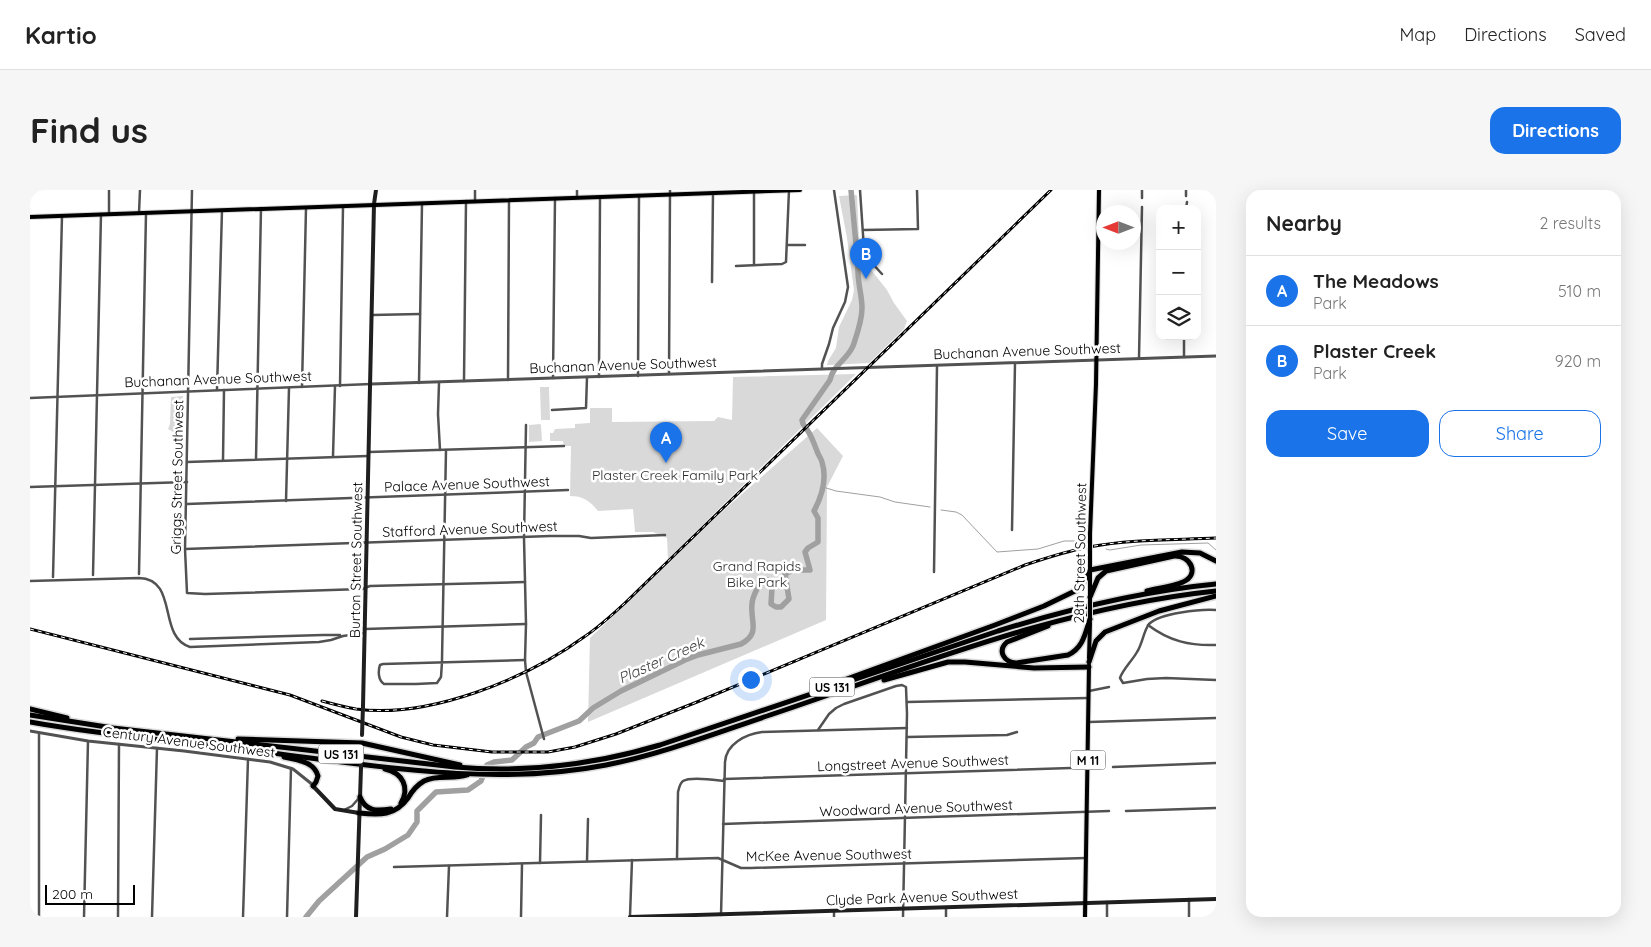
<!DOCTYPE html>
<html lang="en">
<head>
<meta charset="utf-8">
<style>
	body { margin:0; font-family:Quicksand,sans-serif; background:#f6f6f6; color:#222 }
	.controls { position:absolute; right:15px; top:15px; display:grid; overflow:hidden; border-radius:10px; box-shadow:0 5px 20px #0002 }
	.controls button { width:45px; height:45px; display:grid; place-items:center; padding:0; border:0; border-bottom:1px solid #e0e0e0; background:#fff; color:#222; font:25px sans-serif }
	.compass { position:absolute; left:1066px; top:15px; width:45px; height:45px; border-radius:50%; background:#fff; box-shadow:0 5px 20px #0002; rotate:270deg }
	.scale { position:absolute; left:15px; bottom:12px; width:90px; box-sizing:border-box; padding-left:5px; border:2px solid #000; border-top:0; font-size:14px; line-height:18px; white-space:nowrap; color:#000; -webkit-text-stroke:4px #fff; paint-order:stroke }
	.you { position:absolute; left:720px; top:489px; width:18px; height:18px; margin:-12px; border:4px solid #fff; border-radius:50%; background:#1a73e8; box-shadow:0 0 0 8px #1a73e833 }
	.badge { display:grid; place-items:center; width:32px; height:32px; border-radius:50%; background:#1a73e8; color:#fff; font-size:16px; font-weight:700 }
	.pin { position:absolute; translate:-50% -41px; filter:drop-shadow(0 1px 2px #0008) }
	.pin::after { content:''; position:absolute; top:26px; width:18px; height:15px; background:inherit; clip-path:polygon(0 0,100% 0,50% 100%) }
	.list { margin:0; padding:0; list-style:none }
	h2 { display:flex; justify-content:space-between; align-items:center; height:65px; margin:0; padding:0 20px; font-size:21px }
	h2 small { font-size:16px; font-weight:400; color:#767676 }
	.list li { display:grid; grid-template-columns:32px 1fr auto; gap:15px; align-items:center; box-sizing:border-box; height:70px; padding:0 20px; border-top:1px solid #e0e0e0 }
	.list b { display:block; font-size:19px; white-space:nowrap }
	.list p { margin:0; font-size:16px; white-space:nowrap; color:#767676 }
	.list em { font-size:16px; font-style:normal; color:#767676 }
	.actions { display:flex; gap:10px; padding:15px 20px }
	.actions a { flex:1; padding:11px 0; border:1px solid #1a73e8; border-radius:15px; text-align:center; font-size:18px; color:#1a73e8 }
	.actions .main { background:#1a73e8; color:#fff }
	.icon { flex:none; width:28px; height:28px; fill:none; stroke:currentColor; stroke-width:2; stroke-linecap:round; stroke-linejoin:round }
	.map { position:relative; flex:none; width:1186px; height:727px; overflow:hidden; border-radius:15px }
	header { display:flex; align-items:center; gap:30px; box-sizing:border-box; height:70px; padding:0 25px; background:#fff; border-bottom:1px solid #e0e0e0 }
	header strong { font-size:24px }
	nav { display:flex; gap:28px; margin-inline-start:auto; font-size:18px }
	.intro { display:flex; align-items:center; justify-content:space-between; box-sizing:border-box; height:120px; padding:0 30px }
	h1 { margin:0; font-size:35px }
	.button { padding:12px 22px; border-radius:15px; background:#1a73e8; color:#fff; font-size:18px; font-weight:700 }
	main { display:flex; gap:30px; padding:0 30px }
	aside { flex:1; background:#fff; border-radius:15px; box-shadow:0 5px 20px #0002 }
	.map>svg:first-child { display:block }
</style>
</head>
<body>
<header>
<strong>Kartio</strong>
<nav><a>Map</a><a>Directions</a><a>Saved</a></nav>
</header>
<div class="intro"><h1>Find us</h1><a class="button">Directions</a></div>
<main>
<div class="map">
<svg width="1186" height="727" viewBox="0 0 1186 727">
	<rect width="100%" height="100%" fill="#fff"/>
	<!-- green -->
	<g fill="#d9d9d9">
		<polygon points="826,5 827,6 829,48 834,71 857,100 864,113 877,131 874,139 839,173 799,175 797,175 798,171 806,158 809,137 822,110 824,100 817,48 809,6"/>
		<path d="M826,184L638,369L637,348L623,342H605L603,319L568,321C560,311 553,306 540,306L541,256H534L533,251H520V243H523L525,239L545,238V234L560,233V218H582V232L684,231L688,227L702,230L703,187Z"/>
		<polygon points="510,197 519,197 520,230 511,230"/>
		<polygon points="153,206 153,242 143,242 138,239 140,234 141,207"/>
		<polygon points="510,234 511,235 512,251 499,252 499,235"/>
		<polygon points="787,238 813,266 797,297 796,430 558,532 560,448 695,319"/>
	</g>
	<g fill="none" stroke-linecap="round" stroke-linejoin="round">
		<!-- stream -->
		<g stroke="#a0a0a0" stroke-width="1">
			<polyline points="793,297 806,301 850,307 865,312 900,317"/>
			<polyline points="911,320 926,322 932,325 967,362 1008,359 1034,351 1046,351"/>
			<polyline points="1076,359 1080,360 1111,355 1178,353 1186,360"/>
		</g>
		<!-- river -->
		<path stroke="#a0a0a0" stroke-width="5.5" d="M276,727L289,711L337,667L355,659L378,645L387,632V621L406,602L438,600L451,591L457,575L464,572L482,570L496,557L504,553L508,547L549,531L563,518L591,501L655,470L668,465L711,454C731,443 720,432 722,414C722,408 726,401 729,395L738,390L742,398L741,414L746,417H751L759,409L755,384L763,380H780L775,362L778,358L788,352V328L784,321C792,306 797,288 792,272C791,268 788,265 787,261C782,249 782,245 773,234L772,230L800,190C803,175 817,170 823,156C827,144 832,131 832,118C832,104 827,92 828,76L821,0"/>
		<!-- primary casing -->
		<g stroke="#dbdbdb" stroke-width="6">
			<g id="primary">
				<polyline points="0,27 770,0"/>
				<polyline points="1060,344 1066,194 1069,0"/>
				<polyline points="1060,405 1060,368"/>
				<polyline points="1059,468 1060,433"/>
				<polyline points="1055,727 1059,475"/>
			</g>
		</g>
		<!-- motorway casing -->
		<g stroke="#dbdbdb" stroke-width="8">
			<g id="motorway">
				<path d="M1060,407L1068,388L1076,381L1144,366C1161,365 1170,385 1153,392C1142,397 1128,398 1117,401"/>
				<path d="M1018,436L977,452C967,461 974,472 986,473L1038,465C1053,458 1055,444 1060,429"/>
				<polyline points="1059,472 1066,451 1075,442 1129,421 1186,406"/>
				<polyline points="814,490 965,435 1014,416 1047,400 1054,392 1060,380 1152,362 1170,363 1186,371"/>
				<polyline points="854,490 918,472 935,472 1004,478 1059,477"/>
				<polyline points="0,519 37,528"/>
				<path d="M0,525L83,538L425,577C494,583 563,575 630,555L968,441C1039,419 1112,401 1186,394"/>
				<path d="M0,532C72,545 145,551 218,560C335,574 459,598 576,575C632,564 686,543 740,525C886,476 1032,417 1186,401"/>
				<polyline points="208,549 332,553 430,575"/>
				<path d="M254,567C266,570 284,571 288,586L286,592L283,596"/>
				<path d="M355,579C373,583 380,598 371,613"/>
				<path d="M330,607C336,622 347,621 361,619"/>
				<path d="M329,623C350,625 365,626 378,608C382,601 387,595 394,591C408,584 423,590 437,585"/>
			</g>
		</g>
		<!-- minor -->
		<g stroke="#525252" stroke-width="2.5">
			<polyline points="162,0 155,359 157,403 175,404 332,399 340,396 495,392"/>
			<polyline points="830,0 834,59 841,72 852,84"/>
			<polyline points="1156,6 1156,0"/>
			<polyline points="547,7 547,0"/>
			<polyline points="1112,8 1112,0"/>
			<polyline points="445,11 445,0"/>
			<polyline points="1156,19 1157,12"/>
			<polyline points="109,23 110,0"/>
			<polyline points="79,24 79,0"/>
			<polyline points="833,40 888,39 887,0"/>
			<polyline points="758,55 775,55"/>
			<polyline points="724,75 724,2"/>
			<polyline points="706,76 752,74 756,72 759,0"/>
			<polyline points="682,92 683,3"/>
			<polyline points="342,125 390,124"/>
			<polyline points="1154,167 1154,146"/>
			<polyline points="1109,168 1112,17"/>
			<polyline points="792,179 792,174 799,154 803,138 815,112 818,97 804,0"/>
			<polyline points="639,184 640,0"/>
			<polyline points="608,186 609,5"/>
			<polyline points="569,187 570,7"/>
			<polyline points="523,188 525,8"/>
			<polyline points="478,190 479,10"/>
			<polyline points="434,191 436,11"/>
			<polyline points="389,193 392,14"/>
			<polyline points="409,193 408,224 410,260"/>
			<polyline points="310,196 313,17"/>
			<polyline points="272,197 276,18"/>
			<polyline points="187,200 192,20"/>
			<polyline points="0,208 341,194"/>
			<polyline points="522,220 556,218 557,187"/>
			<polyline points="496,235 494,348 496,434 495,470 496,482 514,549"/>
			<path d="M416,260L412,470V472L411,487L407,493L386,494H354C348,490 348,481 350,475L353,474L495,470"/>
			<polyline points="339,262 534,256"/>
			<polyline points="303,266 305,196"/>
			<polyline points="226,269 231,18"/>
			<polyline points="193,270 194,200"/>
			<polyline points="157,272 338,266"/>
			<polyline points="0,297 157,292"/>
			<polyline points="256,311 259,198"/>
			<polyline points="157,314 538,300"/>
			<polyline points="982,340 985,173"/>
			<polyline points="155,359 520,346 549,346 561,348 635,345"/>
			<polyline points="904,382 907,176"/>
			<polyline points="109,384 116,23"/>
			<polyline points="63,385 71,24"/>
			<polyline points="23,387 32,26"/>
			<path d="M0,391L109,388C149,389 127,447 160,457L289,452L301,450L313,446L334,443"/>
			<path d="M1186,420C1171,419 1130,423 1119,434C1114,440 1112,455 1107,462C1102,471 1093,479 1090,488L1093,493L1117,489L1136,488L1186,490"/>
			<path d="M1118,435C1139,451 1160,456 1186,455"/>
			<polyline points="335,439 496,434"/>
			<polyline points="160,449 293,445 310,445"/>
			<polyline points="1059,501 1079,497"/>
			<polyline points="877,512 1058,508"/>
			<polyline points="1059,532 1186,528"/>
			<polyline points="788,540 799,524 806,518 814,514 866,496 872,495 876,497 877,524 873,727"/>
			<polyline points="877,547 977,545 987,542"/>
			<polyline points="1083,577 1186,573"/>
			<polyline points="694,589 1072,577"/>
			<polyline points="314,620 322,616 329,608"/>
			<polyline points="1096,621 1186,618"/>
			<polyline points="693,634 1079,621"/>
			<path d="M647,669L648,602C649,598 650,593 653,591C661,586 685,590 694,591"/>
			<polyline points="557,671 558,629"/>
			<polyline points="510,673 511,625"/>
			<polyline points="364,677 688,668 711,678 721,678 1056,668"/>
			<polyline points="1159,709 1159,727"/>
			<polyline points="916,718 916,727"/>
			<polyline points="804,721 804,727"/>
			<path d="M691,725L695,572C696,554 716,544 732,542L877,538"/>
			<polyline points="600,726 602,670"/>
			<polyline points="9,727 9,543"/>
			<polyline points="54,727 58,551"/>
			<polyline points="88,727 89,554"/>
			<polyline points="122,727 127,558"/>
			<polyline points="213,727 218,569"/>
			<polyline points="257,727 261,578"/>
			<polyline points="417,727 419,676"/>
			<polyline points="491,727 492,674"/>
			<polyline points="1077,727 1077,712"/>
		</g>
		<!-- tertiary -->
		<g stroke="#525252" stroke-width="3">
			<polyline points="341,194 1186,166"/>
			<polyline points="0,541 58,551 154,561 240,572 263,579 283,595"/>
		</g>
		<!-- secondary -->
		<g stroke="#1f1f1f" stroke-width="4">
			<polyline points="333,516 344,14 346,0"/>
			<polyline points="283,596 305,619 329,623"/>
			<polyline points="326,727 331,578"/>
			<polyline points="600,727 1186,709"/>
		</g>
		<!-- primary -->
		<use href="#primary" stroke="#000" stroke-width="4"/>
		<!-- motorway -->
		<use href="#motorway" stroke="#000" stroke-width="5"/>
		<!-- rail casing -->
		<g stroke="#000" stroke-width="3">
			<g id="rail">
				<path d="M0,439L260,505L371,547L403,555L462,562H518L545,557L586,544L667,512L995,375C1016,368 1037,361 1059,357C1100,349 1144,350 1186,348"/>
				<path d="M292,511C303,514 314,517 326,519C399,529 496,489 554,447C569,437 582,425 595,413L1021,0"/>
			</g>
		</g>
		<!-- rail -->
		<use href="#rail" stroke="#fff" stroke-width="1" stroke-dasharray="4" stroke-linecap="butt"/>
		<!-- primary-bridge casing -->
		<g stroke="#dbdbdb" stroke-width="6" stroke-linecap="butt">
			<g id="primary-bridge">
				<polyline points="1060,368 1060,344"/>
				<polyline points="1060,409 1060,428"/>
			</g>
		</g>
		<!-- secondary-bridge -->
		<g stroke="#1f1f1f" stroke-width="4">
			<polyline points="332,545 333,516"/>
			<polyline points="331,578 332,559"/>
		</g>
		<!-- primary-bridge -->
		<use href="#primary-bridge" stroke="#000" stroke-width="4"/>
	</g>
	<g text-anchor="middle" dominant-baseline="central" stroke-width="5" stroke-linejoin="round" paint-order="stroke">
		<!-- shield labels -->
		<g fill="#fff" stroke="#4c4c4c" stroke-width="1">
			<rect x="779.5" y="487.5" width="45" height="19" rx="4"/>
			<rect x="288.5" y="554.5" width="45" height="19" rx="4"/>
			<rect x="1040.5" y="560.5" width="35" height="19" rx="4"/>
		</g>
		<g font-size="12" font-weight="bold" fill="#000">
			<text x="802" y="497">US 131</text>
			<text x="311" y="564">US 131</text>
			<text x="1058" y="570">M 11</text>
		</g>
		<!-- street labels -->
		<g font-size="14" fill="#000" stroke="#fff">
			<text transform="translate(997 161) rotate(-2)">Buchanan Avenue Southwest</text>
			<text transform="translate(593 175) rotate(-2)">Buchanan Avenue Southwest</text>
			<text transform="translate(188 189) rotate(-2)">Buchanan Avenue Southwest</text>
			<text transform="translate(147 287) rotate(-89)">Griggs Street Southwest</text>
			<text transform="translate(437 294) rotate(-2)">Palace Avenue Southwest</text>
			<text transform="translate(440 339) rotate(-2)">Stafford Avenue Southwest</text>
			<text transform="translate(1050 363) rotate(-89)">28th Street Southwest</text>
			<text transform="translate(326 370) rotate(-89)">Burton Street Southwest</text>
			<text transform="translate(159 552) rotate(7)">Century Avenue Southwest</text>
			<text transform="translate(883 573) rotate(-2)">Longstreet Avenue Southwest</text>
			<text transform="translate(886 618) rotate(-2)">Woodward Avenue Southwest</text>
			<text transform="translate(799 665) rotate(-1)">McKee Avenue Southwest</text>
			<text transform="translate(892 707) rotate(-2)">Clyde Park Avenue Southwest</text>
		</g>
		<!-- park labels -->
		<g font-size="14" fill="#303030" stroke="#fff">
			<text x="645" y="285">Plaster Creek Family Park</text>
			<text x="727" y="376">Grand Rapids<tspan x="727" dy="16">Bike Park</tspan></text>
		</g>
		<!-- water labels -->
		<g font-size="15" font-style="italic" fill="#414141" stroke="#fff">
			<text transform="translate(631 470) rotate(-24)">Plaster Creek</text>
		</g>
	</g>
</svg>
<div class="controls">
<button>+</button>
<button>−</button>
<button><svg class="icon" aria-label="layers" viewBox="0 0 24 24"><path d="M12 4l9 5-9 5-9-5zM3 14l9 5 9-5"/></svg></button>
</div>
<svg class="compass" viewBox="-18 -18 36 36"><path d="M0-13l5 13h-10z" fill="#e53935"/><path d="M0 13l5-13h-10z" fill="#767676"/></svg>
<div class="scale">200 m</div>
<div class="you"></div>
<div class="pin badge" style="left:636px;top:273px">A</div>
<div class="pin badge" style="left:836px;top:89px">B</div>
</div>
<aside>
<h2>Nearby<small>2 results</small></h2>
<ul class="list">
<li><span class="badge">A</span><div><b>The Meadows</b><p>Park</p></div><em>510 m</em></li>
<li><span class="badge">B</span><div><b>Plaster Creek</b><p>Park</p></div><em>920 m</em></li>
</ul>
<div class="actions"><a class="main">Save</a><a>Share</a></div>
</aside>
</main>
</body>
</html>
